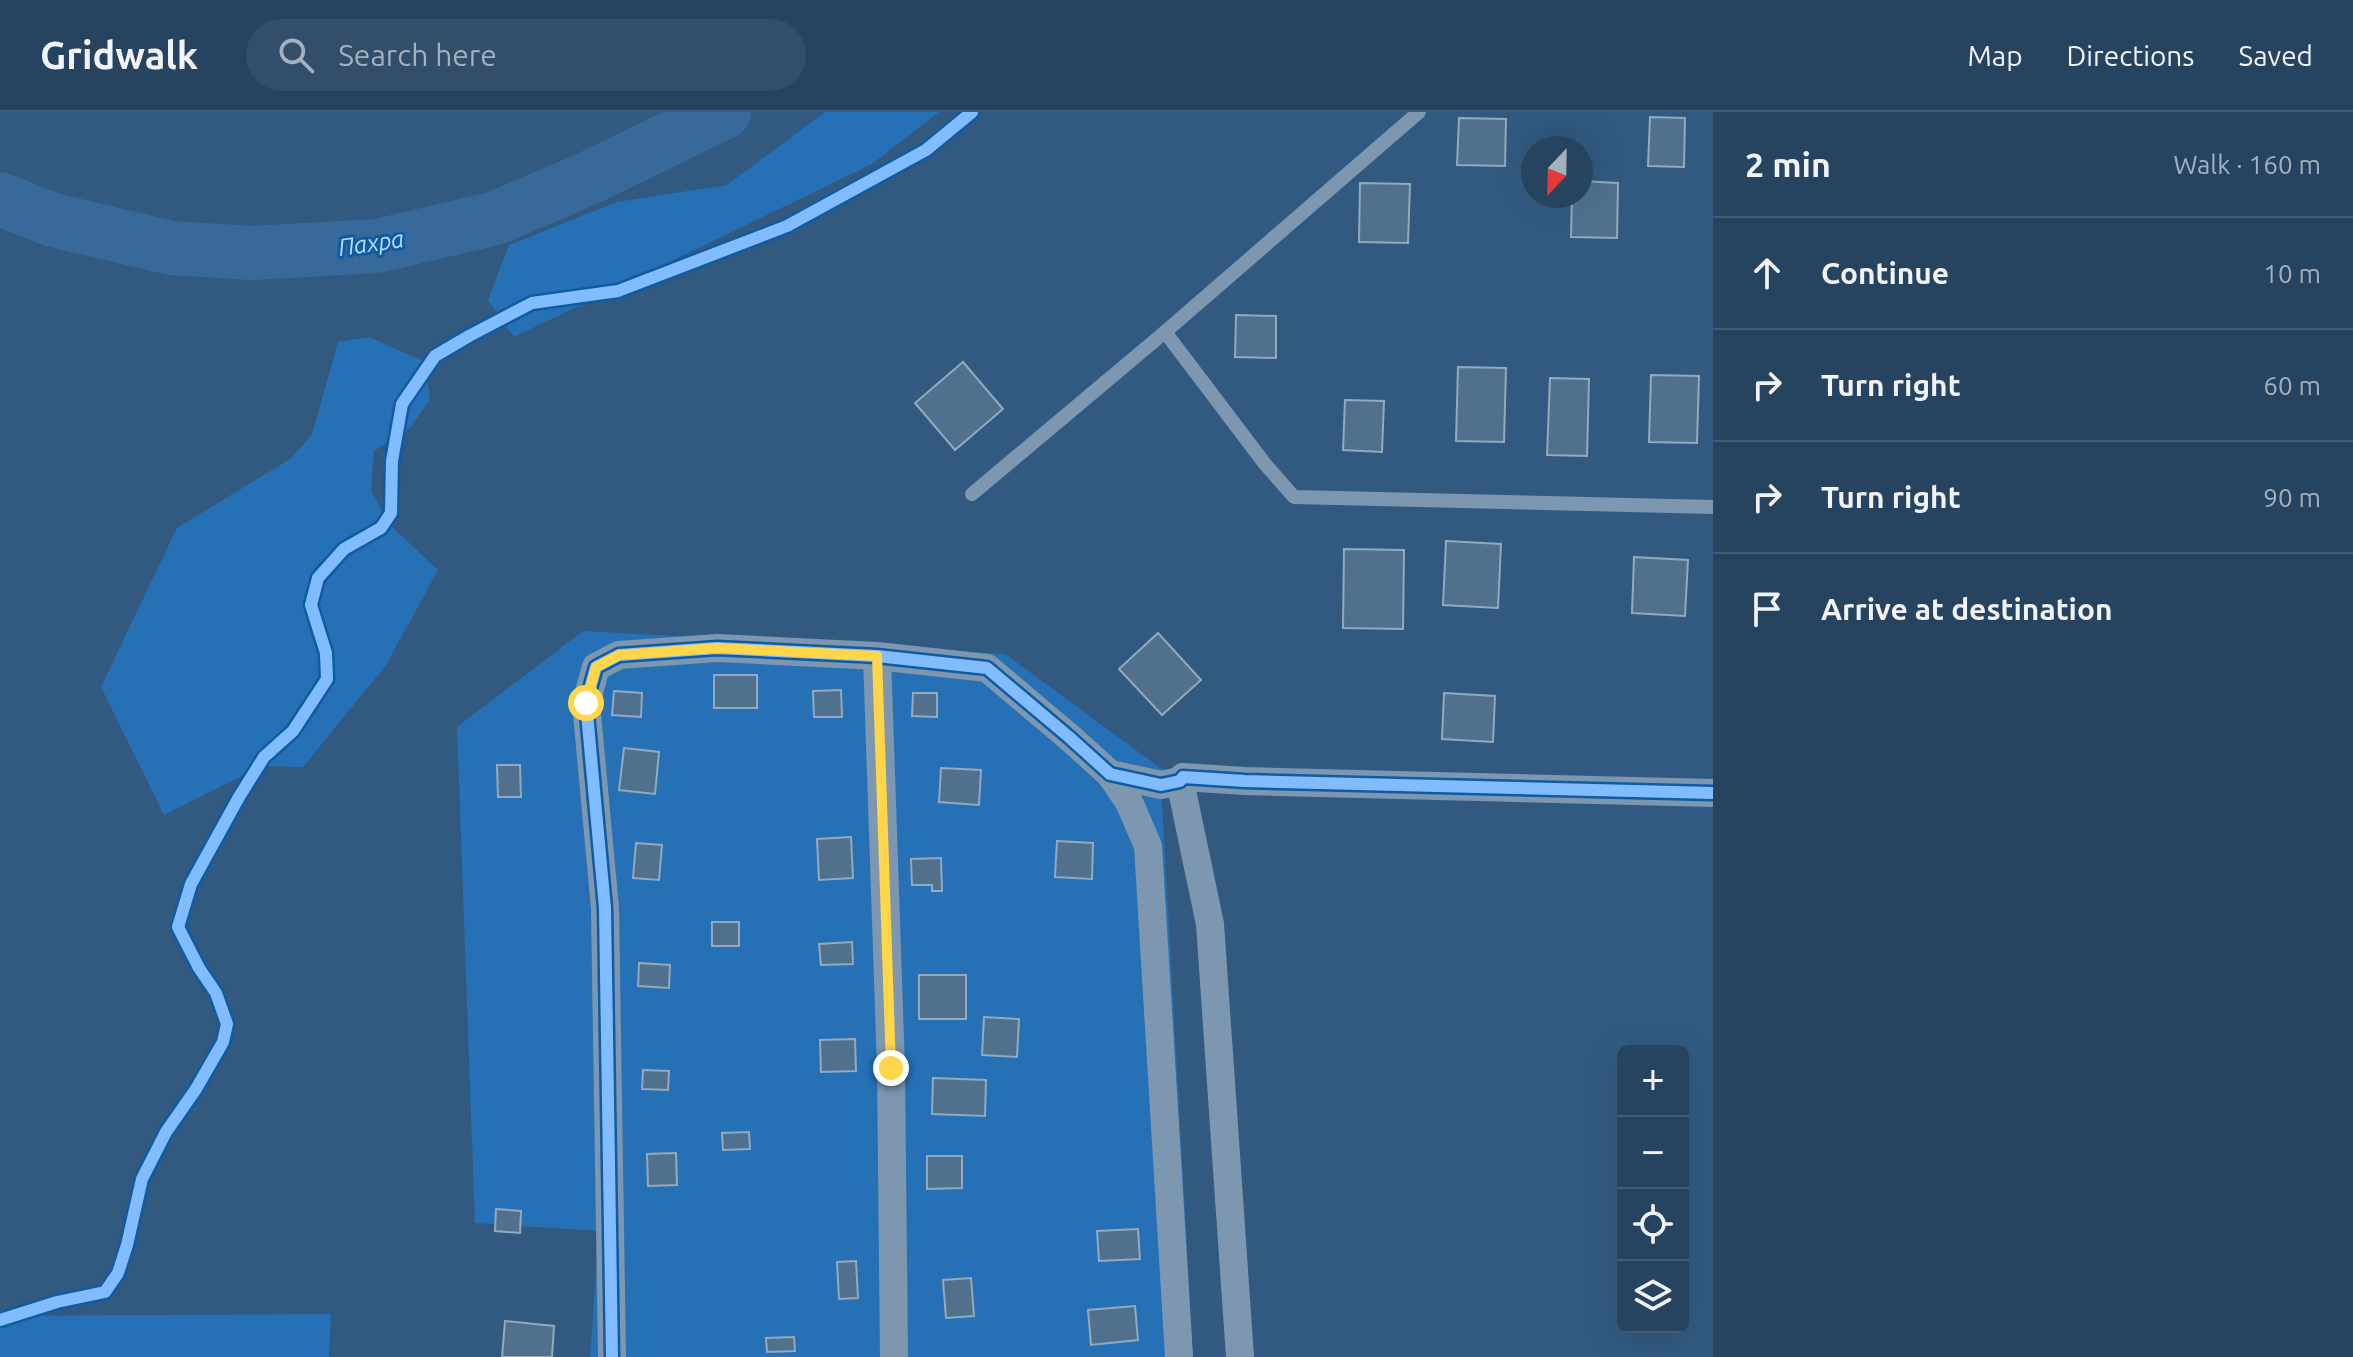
<!DOCTYPE html>
<html lang="en">
<head>
<meta charset="utf-8">
<style>
	body { margin:0; font-family:Ubuntu,sans-serif; background:#324e69; color:#f1f3f6 }
	.controls { position:absolute; right:24px; bottom:24px; display:grid; overflow:hidden; border-radius:12px; box-shadow:0 8px 32px #0002 }
	.controls button { width:72px; height:72px; display:grid; place-items:center; padding:0; border:0; border-bottom:2px solid #425c75; background:#264460; color:#f1f3f6; font:40px sans-serif }
	.compass { position:absolute; left:1521px; top:24px; width:72px; height:72px; border-radius:50%; background:#264460; box-shadow:0 8px 32px #0002; rotate:202deg }
	.stop { position:absolute; width:24px; height:24px; margin:-18px; border:6px solid #ffd54a; border-radius:50%; background:#fff }
	.stop.end { background:#ffd54a; border-color:#fff; box-shadow:0 2px 8px #0008 }
	.list { margin:0; padding:0; list-style:none }
	h2 { display:flex; justify-content:space-between; align-items:center; height:104px; margin:0; padding:0 32px; font-size:34px }
	h2 small { font-size:26px; font-weight:400; color:#a4b0bd }
	.list li { display:grid; grid-template-columns:52px 1fr auto; gap:24px; align-items:center; box-sizing:border-box; height:112px; padding:0 32px; border-top:2px solid #425c75 }
	.list b { display:block; font-size:30px; white-space:nowrap }
	.list em { font-size:26px; font-style:normal; color:#a4b0bd }
	.icon { flex:none; width:44px; height:44px; fill:none; stroke:currentColor; stroke-width:2; stroke-linecap:round; stroke-linejoin:round }
	.map { position:relative; flex:none; width:1713px; height:1245px; overflow:hidden }
	header { display:flex; align-items:center; gap:48px; box-sizing:border-box; height:112px; padding:0 40px; background:#264460; border-bottom:2px solid #425c75 }
	header strong { font-size:38px }
	nav { display:flex; gap:44px; margin-inline-start:auto; font-size:28px }
	.search { width:560px; height:72px; background:#324e69; display:flex; align-items:center; gap:20px; box-sizing:border-box; padding:0 28px; border-radius:44px; color:#a4b0bd; font-size:30px }
	main { display:flex }
	aside { flex:1; background:#264460 }
	.map>svg:first-child { display:block }
</style>
</head>
<body>
<header>
<strong>Gridwalk</strong>
<div class="search"><svg class="icon" aria-label="search" viewBox="0 0 24 24"><circle cx="10" cy="10" r="6"/><path d="M15 15l6 6"/></svg>Search here</div>
<nav><a>Map</a><a>Directions</a><a>Saved</a></nav>
</header>
<main>
<div class="map">
<svg width="1713" height="1245" viewBox="0 0 1713 1245">
	<rect width="100%" height="100%" fill="#325a80"/>
	<!-- green -->
	<g fill="#2671b6">
		<polygon points="825,0 939,0 872,52 514,225 488,188 509,133 617,90 727,73"/>
		<polygon points="369,225 425,250 430,287 411,315 374,339 371,379 390,413 438,458 386,553 303,655 262,654 164,703 101,575 177,416 290,347 312,323 338,230"/>
		<polygon points="583,519 1005,542 1182,672 1161,674 1193,1245 590,1245 599,1119 475,1111 457,615"/>
		<polygon points="331,1202 329,1245 0,1245 0,1204"/>
	</g>
	<g fill="none" stroke-linecap="round" stroke-linejoin="round">
		<!-- river -->
		<polyline stroke="#37699b" stroke-width="54" points="0,87 53,108 171,136 252,141 377,134 496,106 587,67 724,0"/>
	</g>
	<!-- building -->
	<g fill="#50708e" stroke="#92a9be" stroke-width="2">
		<polygon points="1650,5 1685,6 1684,55 1648,54"/>
		<polygon points="1459,6 1506,7 1505,54 1457,53"/>
		<polygon points="1581,69 1618,71 1617,126 1571,125 1572,84 1581,84"/>
		<polygon points="1360,71 1410,72 1408,131 1359,130"/>
		<polygon points="1236,203 1276,204 1276,246 1235,245"/>
		<polygon points="963,250 1003,297 955,338 915,291"/>
		<polygon points="1458,255 1506,256 1504,330 1456,329"/>
		<polygon points="1651,263 1699,264 1697,331 1649,330"/>
		<polygon points="1550,266 1589,267 1587,344 1547,343"/>
		<polygon points="1345,288 1384,289 1382,340 1343,338"/>
		<polygon points="1446,429 1501,432 1498,496 1443,493"/>
		<polygon points="1344,437 1404,438 1403,517 1343,516"/>
		<polygon points="1634,445 1688,448 1685,504 1632,501"/>
		<polygon points="1158,521 1201,568 1162,603 1119,557"/>
		<rect x="714" y="563" width="43" height="33"/>
		<polygon points="841,578 842,605 814,605 813,579"/>
		<polygon points="614,579 642,581 641,605 612,603"/>
		<polygon points="913,581 937,581 937,605 912,604"/>
		<polygon points="1444,581 1495,584 1493,630 1442,627"/>
		<polygon points="624,636 659,640 655,682 619,678"/>
		<polygon points="497,653 520,653 521,685 498,685"/>
		<polygon points="941,656 981,658 979,693 939,690"/>
		<polygon points="851,725 853,766 819,768 817,727"/>
		<polygon points="1057,729 1093,731 1092,767 1055,765"/>
		<polygon points="636,731 662,733 659,768 633,766"/>
		<polygon points="941,746 942,779 932,779 932,773 912,773 911,747"/>
		<rect x="712" y="810" width="27" height="24"/>
		<polygon points="852,830 853,852 821,853 819,832"/>
		<polygon points="639,851 670,853 669,876 638,874"/>
		<rect x="919" y="863" width="47" height="44"/>
		<polygon points="984,905 1019,907 1017,945 982,943"/>
		<polygon points="855,927 856,959 821,960 820,928"/>
		<polygon points="643,958 669,959 668,978 642,977"/>
		<polygon points="933,966 986,968 985,1004 932,1002"/>
		<polygon points="749,1020 750,1037 723,1038 722,1021"/>
		<polygon points="676,1041 677,1073 648,1074 647,1042"/>
		<polygon points="927,1044 962,1044 962,1076 927,1077"/>
		<polygon points="496,1097 521,1099 520,1121 495,1119"/>
		<polygon points="1138,1117 1140,1147 1099,1149 1097,1119"/>
		<polygon points="856,1149 858,1186 839,1187 837,1150"/>
		<polygon points="971,1166 974,1204 946,1206 943,1168"/>
		<polygon points="1135,1194 1138,1228 1091,1233 1088,1198"/>
		<polygon points="505,1209 554,1214 552,1245 502,1245"/>
		<polygon points="794,1225 795,1239 767,1240 766,1226"/>
	</g>
	<g fill="none" stroke-linecap="round" stroke-linejoin="round">
		<!-- service -->
		<g stroke="#7d97b0" stroke-width="14">
			<polyline points="1165,220 1419,0"/>
			<polyline points="972,382 1165,220 1265,352 1294,385 1713,395"/>
		</g>
		<!-- minor -->
		<g stroke="#7d97b0" stroke-width="28">
			<polyline points="877,544 891,956 894,1245"/>
			<polyline points="1110,662 1129,690 1148,734 1179,1245"/>
			<polyline points="1180,669 1210,812 1240,1245"/>
			<polyline points="612,1245 605,796 586,591 596,555 619,543 717,536 877,544 987,556 1069,625 1110,662 1161,673 1180,669 1183,665 1245,669 1713,681"/>
		</g>
		<!-- cycleway casing -->
		<g stroke="#115ba1" stroke-width="17">
			<g id="cycleway">
				<polyline points="0,1208 57,1190 105,1180 118,1161 127,1133 142,1067 166,1020 196,977 223,930 227,912 216,881 199,856 178,815 191,772 239,685 264,645 293,619 327,567 326,541 311,493 318,466 344,437 381,416 391,401 392,349 402,292 435,244 469,224 532,191 618,179 787,114 926,38 972,0"/>
				<polyline points="612,1245 605,796 586,591 596,555 619,543 717,536 877,544 987,556 1069,625 1110,662 1161,673 1180,669 1183,665 1245,669 1713,681"/>
			</g>
		</g>
		<!-- cycleway -->
		<use href="#cycleway" stroke="#80bcff" stroke-width="12"/>
	</g>
	<g fill="none" stroke-linecap="round" stroke-linejoin="round">
		<!-- route -->
		<polyline stroke="#ffd54a" stroke-width="10" points="586,591 596,555 619,543 717,536 877,544 891,956"/>
	</g>
	<g text-anchor="middle" dominant-baseline="central" stroke-width="6" stroke-linejoin="round" paint-order="stroke">
		<!-- water labels -->
		<g font-size="24" font-style="italic" fill="#b7dbfb" stroke="#115ba1">
			<text transform="translate(371 131) rotate(-8)">Пахра</text>
		</g>
	</g>
</svg>
<div class="controls">
<button>+</button>
<button>−</button>
<button><svg class="icon" aria-label="locate" viewBox="0 0 24 24"><circle cx="12" cy="12" r="6"/><path d="M12 2v4M12 18v4M2 12h4M18 12h4"/></svg></button>
<button><svg class="icon" aria-label="layers" viewBox="0 0 24 24"><path d="M12 4l9 5-9 5-9-5zM3 14l9 5 9-5"/></svg></button>
</div>
<svg class="compass" viewBox="-18 -18 36 36"><path d="M0-13l5 13h-10z" fill="#e53935"/><path d="M0 13l5-13h-10z" fill="#a4b0bd"/></svg>
<div class="stop" style="left:586px;top:591px"></div>
<div class="stop end" style="left:891px;top:956px"></div>
</div>
<aside>
<h2>2 min<small>Walk · 160 m</small></h2>
<ul class="list">
<li><svg class="icon" aria-label="ahead" viewBox="0 0 24 24"><path d="M12 20V5M6 11l6-6 6 6"/></svg><div><b>Continue</b></div><em>10 m</em></li>
<li><svg class="icon" aria-label="right" viewBox="0 0 24 24"><path d="M7 20v-9h11M14 6l5 5-5 5"/></svg><div><b>Turn right</b></div><em>60 m</em></li>
<li><svg class="icon" aria-label="right" viewBox="0 0 24 24"><path d="M7 20v-9h11M14 6l5 5-5 5"/></svg><div><b>Turn right</b></div><em>90 m</em></li>
<li><svg class="icon" aria-label="arrive" viewBox="0 0 24 24"><path d="M6 21V4h12l-3 4 3 4H6"/></svg><div><b>Arrive at destination</b></div></li>
</ul>
</aside>
</main>
</body>
</html>
